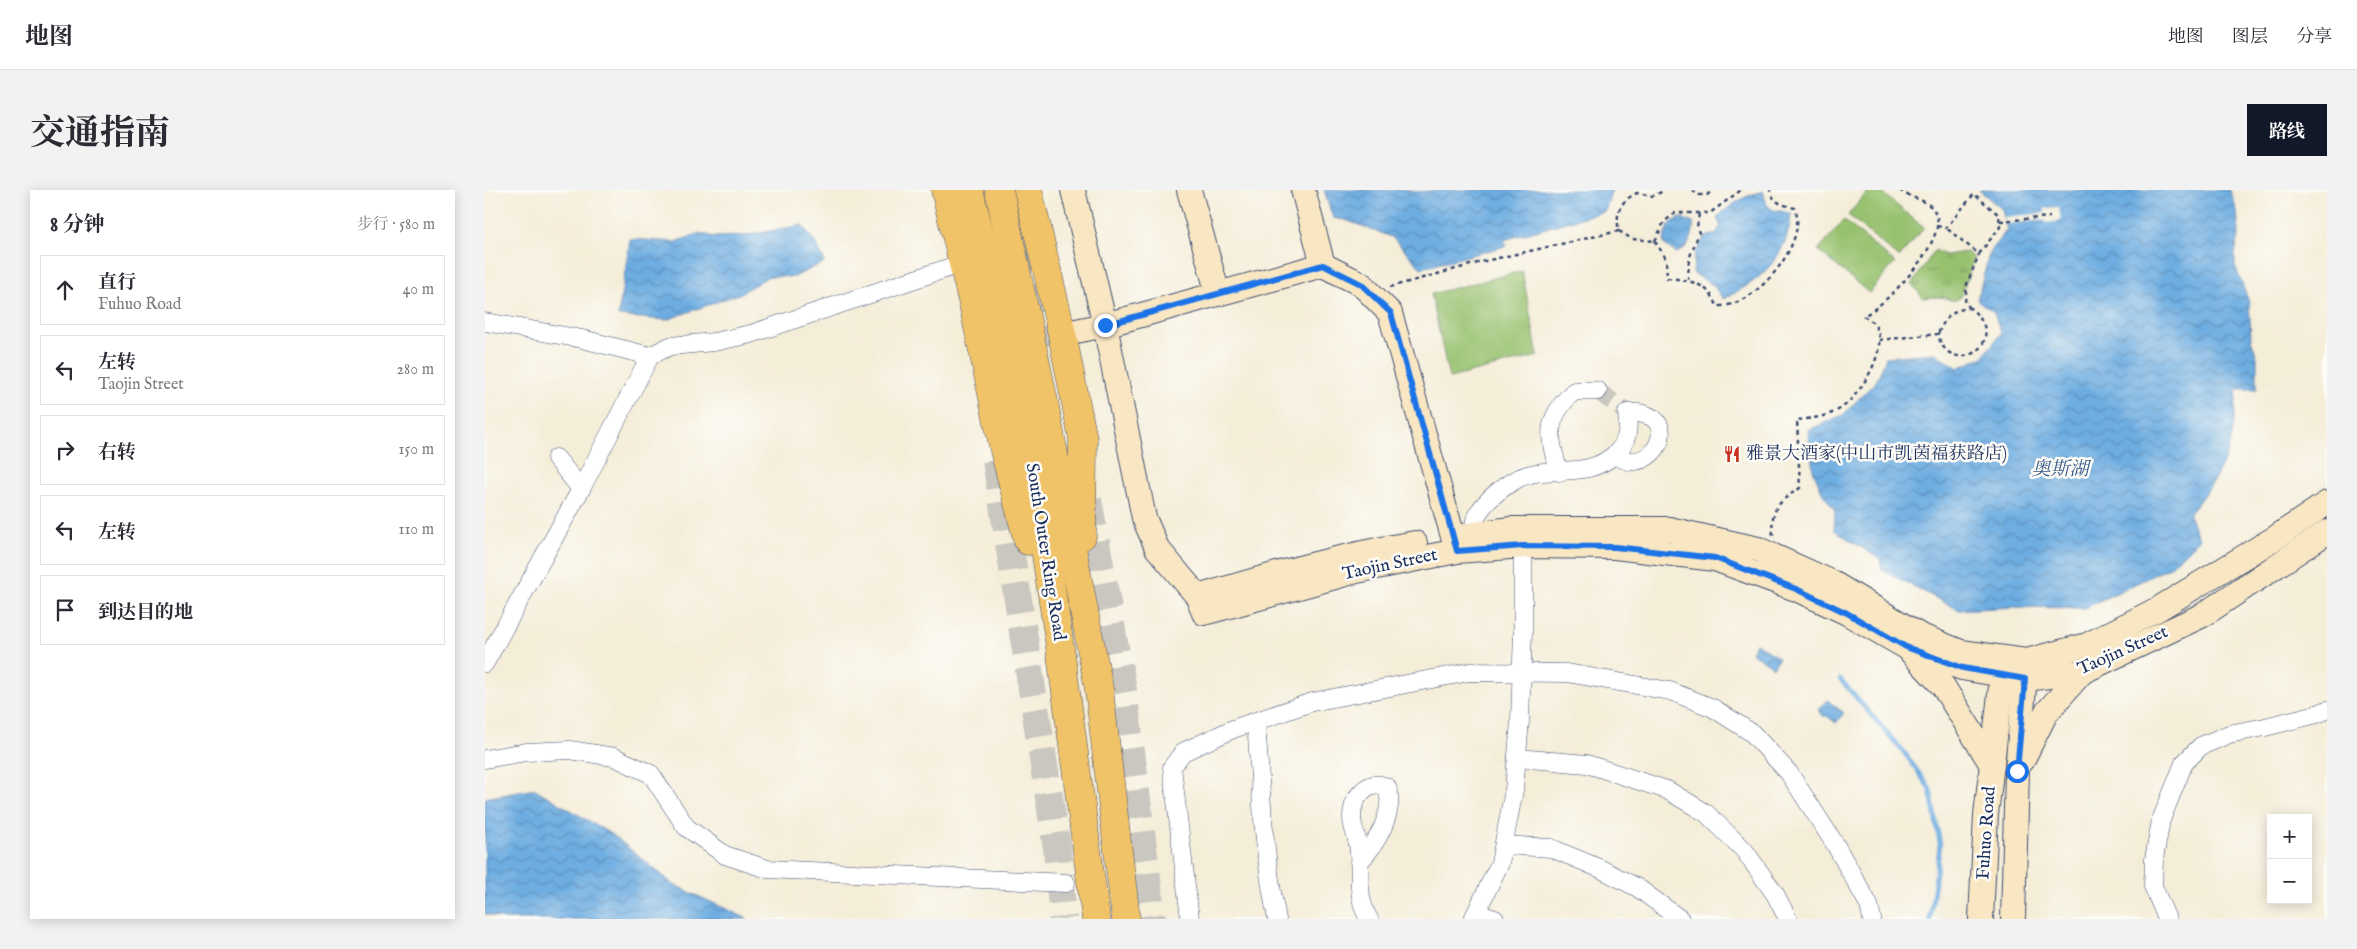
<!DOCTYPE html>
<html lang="zh">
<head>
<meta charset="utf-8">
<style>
	body { margin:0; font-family:"IM FELL English","Noto Serif SC",serif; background:#f2f2f3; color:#2b2b33 }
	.controls { position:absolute; right:15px; bottom:15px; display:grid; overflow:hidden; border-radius:0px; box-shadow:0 2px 12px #0003 }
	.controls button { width:45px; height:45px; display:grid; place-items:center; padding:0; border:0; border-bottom:1px solid #e1e1e2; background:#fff; color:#2b2b33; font:25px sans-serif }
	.stop { position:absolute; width:15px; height:15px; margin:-11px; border:4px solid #1a73e8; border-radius:50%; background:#fff }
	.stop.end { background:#1a73e8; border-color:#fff; box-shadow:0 1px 5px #0008 }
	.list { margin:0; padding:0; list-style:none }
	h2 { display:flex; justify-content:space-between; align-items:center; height:65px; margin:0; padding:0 20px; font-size:21px }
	h2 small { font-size:16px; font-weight:400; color:#7c7c81 }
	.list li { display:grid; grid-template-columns:32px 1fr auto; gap:15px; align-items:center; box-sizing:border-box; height:70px; margin:0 10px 10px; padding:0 10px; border:1px solid #e1e1e2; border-radius:0px }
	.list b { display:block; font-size:19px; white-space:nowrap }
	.list p { margin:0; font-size:16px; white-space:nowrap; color:#7c7c81 }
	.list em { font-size:16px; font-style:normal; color:#7c7c81 }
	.icon { flex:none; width:28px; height:28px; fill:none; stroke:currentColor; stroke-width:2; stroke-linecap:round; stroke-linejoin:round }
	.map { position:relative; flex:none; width:1842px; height:729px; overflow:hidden; border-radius:0px }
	header { display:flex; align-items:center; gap:30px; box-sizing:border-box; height:70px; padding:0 25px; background:#fff; border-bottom:1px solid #e1e1e2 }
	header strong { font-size:24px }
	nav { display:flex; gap:28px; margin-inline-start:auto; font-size:18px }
	.intro { display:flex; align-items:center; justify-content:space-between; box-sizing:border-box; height:120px; padding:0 30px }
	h1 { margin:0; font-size:35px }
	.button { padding:12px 22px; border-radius:0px; background:#111827; color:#fff; font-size:18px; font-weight:700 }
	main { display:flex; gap:30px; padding:0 30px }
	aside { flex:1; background:#fff; border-radius:0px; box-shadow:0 2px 12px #0003 }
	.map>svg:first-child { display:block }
</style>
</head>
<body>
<header>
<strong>地图</strong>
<nav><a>地图</a><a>图层</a><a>分享</a></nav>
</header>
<div class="intro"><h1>交通指南</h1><a class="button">路线</a></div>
<main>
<aside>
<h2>8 分钟<small>步行 · 580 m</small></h2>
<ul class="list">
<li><svg class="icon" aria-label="ahead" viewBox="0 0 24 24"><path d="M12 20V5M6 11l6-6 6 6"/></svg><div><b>直行</b><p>Fuhuo Road</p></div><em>40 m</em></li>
<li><svg class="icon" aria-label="left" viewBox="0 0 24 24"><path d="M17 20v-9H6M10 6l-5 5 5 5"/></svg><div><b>左转</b><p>Taojin Street</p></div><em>280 m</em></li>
<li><svg class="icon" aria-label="right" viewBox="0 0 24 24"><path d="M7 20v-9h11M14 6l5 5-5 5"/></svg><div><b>右转</b></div><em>150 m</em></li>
<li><svg class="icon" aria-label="left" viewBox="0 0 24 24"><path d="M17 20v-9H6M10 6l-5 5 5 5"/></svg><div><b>左转</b></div><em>110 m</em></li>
<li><svg class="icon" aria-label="arrive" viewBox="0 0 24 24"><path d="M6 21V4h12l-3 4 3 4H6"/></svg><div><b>到达目的地</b></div></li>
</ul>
</aside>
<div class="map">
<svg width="1842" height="729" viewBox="0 0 1842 729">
	<defs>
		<pattern id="grass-tufts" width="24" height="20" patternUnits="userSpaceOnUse" patternTransform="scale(1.25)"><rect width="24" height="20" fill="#97c16e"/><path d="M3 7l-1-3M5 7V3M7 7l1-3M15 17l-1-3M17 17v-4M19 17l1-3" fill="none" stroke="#7a9d5e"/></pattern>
		<pattern id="water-waves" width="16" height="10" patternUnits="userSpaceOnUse" patternTransform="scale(1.25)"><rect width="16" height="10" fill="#6eade1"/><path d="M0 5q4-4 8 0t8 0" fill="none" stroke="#5a8dba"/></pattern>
	</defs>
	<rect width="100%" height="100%" fill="#fdfcf7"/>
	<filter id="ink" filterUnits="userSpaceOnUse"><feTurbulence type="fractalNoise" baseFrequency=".02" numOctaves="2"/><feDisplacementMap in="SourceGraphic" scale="10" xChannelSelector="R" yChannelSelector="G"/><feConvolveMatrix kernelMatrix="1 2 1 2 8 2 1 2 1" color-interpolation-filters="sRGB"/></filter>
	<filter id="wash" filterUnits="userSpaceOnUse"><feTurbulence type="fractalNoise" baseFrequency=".0096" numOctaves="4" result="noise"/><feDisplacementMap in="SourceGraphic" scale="20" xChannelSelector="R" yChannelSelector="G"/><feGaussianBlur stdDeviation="1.12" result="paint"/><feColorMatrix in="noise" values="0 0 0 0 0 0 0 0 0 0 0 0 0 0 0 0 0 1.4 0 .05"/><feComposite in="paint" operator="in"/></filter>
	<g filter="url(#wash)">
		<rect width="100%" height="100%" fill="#f4edd8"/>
		<!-- grass -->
		<path fill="url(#grass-tufts)" stroke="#597866" d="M1450,60L1460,65L1482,62L1489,68L1476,107C1467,114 1465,108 1456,107C1450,107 1444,108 1438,108L1427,94Z"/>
		<!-- garden -->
		<g fill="#97c16e" stroke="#597866">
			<polygon points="1384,0 1394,0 1439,38 1414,68 1363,25"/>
			<polygon points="1359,30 1410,73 1384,103 1333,60"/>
			<polygon points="1037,81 1053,166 964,188 946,104"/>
		</g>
		<!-- water -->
		<g fill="url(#water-waves)" stroke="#446ea0">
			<polygon points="839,0 919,0 931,2 954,0 1127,0 1120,21 1019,50 1021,56 936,78 907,47 860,30 848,28"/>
			<path d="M1494,0H1745L1752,21L1754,44L1750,63V76L1764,112L1766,149L1772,167V199H1752C1750,219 1749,241 1743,261C1735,285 1718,305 1704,325L1714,349L1685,377L1600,418L1529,417L1474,420L1397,380L1395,369L1349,340L1350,320L1338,304L1328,280L1323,240L1358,225L1392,190L1401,167L1450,163L1473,178L1498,167L1516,143L1509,122L1492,110L1505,61L1522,40L1517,19Z"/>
			<path d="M1278,1L1282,15L1288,20L1306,23C1304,66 1275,92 1238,109L1228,95L1208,83L1210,64L1220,47L1231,44L1236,36L1232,28C1246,14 1259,6 1278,1Z"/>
			<path d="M1197,28L1208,33C1209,46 1204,59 1191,63L1179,54C1179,42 1184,30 1197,28Z"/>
			<polygon points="317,35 330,52 340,72 309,87 284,86 254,104 181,130 133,126 145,49 191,52 215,43 229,47 258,46"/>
			<polygon points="1271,453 1294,468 1288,477 1266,462"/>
			<polygon points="1342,510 1359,523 1351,533 1342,526 1338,526 1334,520"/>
			<polygon points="50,599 129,646 189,695 263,729 20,729 0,724 0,608"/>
		</g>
		<!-- pier -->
		<polygon fill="#f4edd8" points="1574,17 1576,31 1561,33 1560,30 1520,34 1519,27 1560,23 1560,18"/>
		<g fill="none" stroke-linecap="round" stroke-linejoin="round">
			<!-- stream -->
			<polyline stroke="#6eade1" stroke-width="4.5" points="1355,489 1421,565 1445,599 1455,654 1445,729"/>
		</g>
	</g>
	<g filter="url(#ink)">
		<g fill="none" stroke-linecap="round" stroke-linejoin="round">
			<!-- street-tunnel -->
			<polyline stroke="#c9c7c0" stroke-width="18" stroke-dasharray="18 9" stroke-linecap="butt" points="1113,201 1142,223"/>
			<!-- highway-tunnel -->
			<g stroke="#c9c7c0" stroke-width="28" stroke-dasharray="28 14" stroke-linecap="butt">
				<polyline points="535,55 569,154"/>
				<polyline points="511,270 572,658 578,729"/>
				<polyline points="603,310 639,506 667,729"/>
			</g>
			<!-- street casing -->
			<g stroke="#3c4c70" stroke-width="19">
				<g id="street">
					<polyline points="0,132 97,149 165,166 185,156 229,152 266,144 478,73"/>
					<polyline points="71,268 96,299"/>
					<path d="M1074,282C1063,245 1060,229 1089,201H1113"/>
					<path d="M988,344C989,338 989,330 992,325C1000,311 1017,297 1032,289C1063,273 1101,291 1130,264C1143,253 1144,239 1142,223C1147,223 1153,222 1158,224C1191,231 1173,274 1144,271C1139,270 1134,267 1129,265"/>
					<polyline points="0,473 96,299 165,166"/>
					<path d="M771,531C776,598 778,663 792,729"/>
					<polyline points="1032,568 1102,574 1182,600 1221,623 1259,660 1290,704 1303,729"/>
					<polyline points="0,569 41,562 85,560 129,567 166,584 201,637 240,665 282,679 581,693"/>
					<polyline points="1019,655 1066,658 1116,679 1153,698 1195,729"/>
					<path d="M874,672C891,655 911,621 902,597C883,587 867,608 867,628C867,639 874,650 874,662C876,685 871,708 884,729"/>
					<polyline points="991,723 1010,729"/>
					<polyline points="705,729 687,577 698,562 748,539 827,512 984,482 1082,483 1185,501 1228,518 1267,543 1304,583 1350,654 1384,715 1387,729"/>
					<polyline points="988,729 1015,673 1029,600 1035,531 1038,441 1038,356"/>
					<polyline points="1682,729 1668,696 1669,669 1676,630 1699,573 1716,556 1744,544 1780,537 1832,524 1842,520"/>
				</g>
			</g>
			<!-- secondary casing -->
			<g stroke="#3c4c70" stroke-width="26">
				<g id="secondary">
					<polyline points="588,0 620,135 659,328 672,358 713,407 719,423 872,381 972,361 1038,356 1130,357 1230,369 1311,399 1362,423 1421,457 1477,478 1540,489 1597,482 1718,425 1842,342"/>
					<polyline points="704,0 733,104"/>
					<polyline points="838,75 876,94 905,123 972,361"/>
					<polyline points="577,144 620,135 838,75 818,0"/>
					<polyline points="983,345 1026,339 1184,339 1273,359 1346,392 1434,445 1476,462 1541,471 1602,455 1673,419 1790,348 1842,313"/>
					<path d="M713,407C785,385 856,365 930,353"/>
					<polyline points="1426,462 1458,496 1507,575"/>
					<polyline points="1537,571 1561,523 1597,482"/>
					<polyline points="1496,729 1501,625 1519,470"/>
					<polyline points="1528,729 1532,581 1541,474"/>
				</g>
			</g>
			<!-- highway casing -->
			<g stroke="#3c4c70" stroke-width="29">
				<g id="highway">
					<polyline points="460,0 489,118 519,260 543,351"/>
					<polyline points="484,0 519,140 545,260 575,457 611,729"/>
					<polyline points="514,0 558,207 614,499 641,729"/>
					<polyline points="543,0 577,144 598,249 597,346"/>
				</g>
			</g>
			<!-- path -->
			<g stroke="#3c4c70" stroke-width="2.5" stroke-dasharray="4 4" stroke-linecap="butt">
				<polyline points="1208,0 1212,5 1222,5 1228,0"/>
				<polyline points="1515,31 1565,27"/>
				<polyline points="1452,36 1461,38 1489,4 1514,25 1515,37 1494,64 1461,38"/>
				<polyline points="1134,41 1147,49 1170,51"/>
				<path d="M1170,51L1181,69L1182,88C1204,90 1224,93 1232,116C1269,119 1324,54 1310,18C1298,15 1288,13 1285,0"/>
				<polyline points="1170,51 1179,32 1190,23 1225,23 1256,0"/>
				<polyline points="1203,90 1204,69 1214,43 1212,37 1214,24"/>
				<path d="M905,97L1000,71L1134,41C1130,22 1135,11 1152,3L1168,6L1180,0"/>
				<polyline points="1485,118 1480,112 1482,94 1494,64"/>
				<path d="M1394,150L1453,144C1463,191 1530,154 1485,118C1468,119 1459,129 1453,144"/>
				<path d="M1288,345C1285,319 1293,312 1315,298L1312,230C1329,228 1345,227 1359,216C1380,199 1415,142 1378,126C1401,116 1463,50 1451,24C1443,7 1427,11 1415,0"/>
			</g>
			<!-- street -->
			<use href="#street" stroke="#fff" stroke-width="18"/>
			<!-- secondary -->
			<use href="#secondary" stroke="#f9e7c3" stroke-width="24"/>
			<!-- highway -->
			<use href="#highway" stroke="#f1c369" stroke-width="28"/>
		</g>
	</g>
	<g fill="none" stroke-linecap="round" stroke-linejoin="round" filter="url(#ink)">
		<!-- route -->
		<polyline stroke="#1a73e8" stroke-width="6" points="620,135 838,75 876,94 906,123 972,361 1038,356 1130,357 1230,368 1311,399 1362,423 1421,457 1478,478 1540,489 1532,581"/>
	</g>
	<!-- icons -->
	<defs>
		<g id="restaurant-bare" transform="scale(1.35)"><path d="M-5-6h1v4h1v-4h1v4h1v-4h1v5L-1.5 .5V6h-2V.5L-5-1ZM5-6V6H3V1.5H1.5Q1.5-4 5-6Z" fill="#c8321e" stroke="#fdfcf7" stroke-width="2.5" paint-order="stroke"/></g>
	</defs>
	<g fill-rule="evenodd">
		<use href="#restaurant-bare" x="1247" y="264"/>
	</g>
	<g text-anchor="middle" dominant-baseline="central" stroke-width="5" stroke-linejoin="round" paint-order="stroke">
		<!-- poi labels -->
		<g font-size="18" fill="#1b2f5e" stroke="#fdfcf7" text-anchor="start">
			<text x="1261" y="264">雅景大酒家(中山市凯茵福获路店)</text>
		</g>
		<!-- street labels -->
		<g font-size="18" fill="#1b2f5e" stroke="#fdfcf7">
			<text transform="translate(560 362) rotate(81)">South Outer Ring Road</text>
			<text transform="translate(905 375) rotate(-12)">Taojin Street</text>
			<text transform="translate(1638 461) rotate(-24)">Taojin Street</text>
			<text transform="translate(1502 643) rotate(-86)">Fuhuo Road</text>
		</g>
		<!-- water labels -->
		<g font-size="19" font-style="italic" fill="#385b8c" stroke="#fdfcf7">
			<text x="1575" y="280">奥斯湖</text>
		</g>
	</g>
</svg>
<div class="controls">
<button>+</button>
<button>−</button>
</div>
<div class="stop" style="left:1532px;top:581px"></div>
<div class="stop end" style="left:620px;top:135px"></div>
</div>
</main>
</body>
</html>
